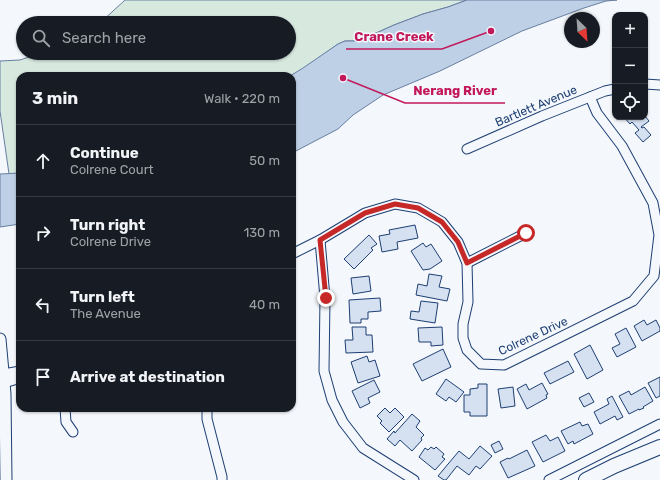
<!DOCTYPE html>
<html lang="en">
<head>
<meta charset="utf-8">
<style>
	body { margin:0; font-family:Rubik,sans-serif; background:#242831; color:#f1f3f6 }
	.controls { position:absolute; right:12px; top:12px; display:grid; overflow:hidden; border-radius:8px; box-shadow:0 1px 3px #0004 }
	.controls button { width:36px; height:36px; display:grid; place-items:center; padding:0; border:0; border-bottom:1px solid #363941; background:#171b24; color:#f1f3f6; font:20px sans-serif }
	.compass { position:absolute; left:564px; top:12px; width:36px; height:36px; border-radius:50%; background:#171b24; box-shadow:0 1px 3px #0004; rotate:155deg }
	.stop { position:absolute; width:12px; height:12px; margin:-9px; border:3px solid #c62828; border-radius:50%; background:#fff }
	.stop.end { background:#c62828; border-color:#fff; box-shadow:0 1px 4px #0008 }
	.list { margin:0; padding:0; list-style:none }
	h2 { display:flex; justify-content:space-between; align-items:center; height:52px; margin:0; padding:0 16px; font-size:17px }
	h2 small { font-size:13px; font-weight:400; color:#9ea1a6 }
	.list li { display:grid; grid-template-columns:26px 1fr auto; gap:12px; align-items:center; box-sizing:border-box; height:72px; padding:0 16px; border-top:1px solid #363941 }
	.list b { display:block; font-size:15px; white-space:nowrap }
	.list p { margin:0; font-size:13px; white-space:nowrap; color:#9ea1a6 }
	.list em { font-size:13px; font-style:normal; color:#9ea1a6 }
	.icon { flex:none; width:22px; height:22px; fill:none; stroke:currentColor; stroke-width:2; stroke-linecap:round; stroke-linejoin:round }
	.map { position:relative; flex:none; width:660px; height:480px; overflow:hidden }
	.search { position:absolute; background:#171b24; box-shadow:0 1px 3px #0004; left:16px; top:16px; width:280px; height:44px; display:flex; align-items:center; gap:10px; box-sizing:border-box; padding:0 14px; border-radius:22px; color:#9ea1a6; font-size:15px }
	.panel { position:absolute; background:#171b24; box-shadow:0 1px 3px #0004; left:16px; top:72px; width:280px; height:340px; border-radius:12px }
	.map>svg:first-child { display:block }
</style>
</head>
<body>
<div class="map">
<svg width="660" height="480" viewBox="0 0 660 480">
	<rect width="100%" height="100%" fill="#f4f7fb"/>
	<!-- green -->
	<polygon fill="#d7e8df" stroke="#687fa3" points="125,0 467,0 448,7 423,14 394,25 374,34 365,41 345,41 338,44 303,69 290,76 20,76 20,173 9,174 0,111 0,61 20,60 41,53 289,53 289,23 100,23"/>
	<!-- water -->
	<g fill="#bed0e5" stroke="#687fa3">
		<polygon points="467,0 617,0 606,1 584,8 522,31 440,71 383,95 353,115 338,129 292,153 292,76 290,76 303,68 338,44 345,41 365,41 374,34 394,25 423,14 448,7"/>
		<polygon points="20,173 20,224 0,227 0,174"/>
	</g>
	<!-- building -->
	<g fill="#d5e0f0" stroke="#1d3f73">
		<polygon points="645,116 649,121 641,127 642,128 644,127 651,135 643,142 635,133 639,130 632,122 630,124 624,117 645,117"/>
		<polygon points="415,225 418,238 397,242 398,249 382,252 379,236 390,234 389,230"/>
		<polygon points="369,235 377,244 371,248 373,250 354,269 344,259"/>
		<polygon points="423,243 426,247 431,244 442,261 430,269 423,270 411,251"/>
		<polygon points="429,274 442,276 439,287 450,289 447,301 416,295 418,284 427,286"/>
		<polygon points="369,276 371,291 353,294 351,278"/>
		<polygon points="380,298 381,311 368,312 368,319 361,319 361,323 350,323 349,300"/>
		<polygon points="421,301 438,303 435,323 410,319 411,311 419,312"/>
		<polygon points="644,320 647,325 656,320 660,328 660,331 642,341 634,326"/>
		<polygon points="352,327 366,327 366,335 372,335 373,352 346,353 345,340 353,340"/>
		<polygon points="442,327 443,345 431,346 431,342 419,342 418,328"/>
		<polygon points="626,328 636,347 617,357 612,348 620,344 615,334"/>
		<polygon points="590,345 603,370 587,379 574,354"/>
		<polygon points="443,349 451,367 422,381 413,364"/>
		<polygon points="367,356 369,362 375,360 380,376 358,383 351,362"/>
		<polygon points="568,361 574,372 550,384 544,373"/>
		<polygon points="660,377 660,396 656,398 648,383"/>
		<polygon points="446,379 464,392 456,402 449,397 446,401 436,394"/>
		<polygon points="374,380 380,392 368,398 370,403 360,408 352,391"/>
		<polygon points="542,383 548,394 546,395 547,398 527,409 517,389 526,384 529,390"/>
		<polygon points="478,384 487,384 487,416 470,416 470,412 464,412 464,395 470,395 470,389 478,388"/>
		<polygon points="513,387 515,406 501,408 498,389"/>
		<polygon points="645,387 653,401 643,407 644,408 639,410 639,409 629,414 619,396 629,391 631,395"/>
		<polygon points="589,393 594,402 584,407 579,398"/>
		<polygon points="612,396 623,417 617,420 615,416 600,424 594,412 609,404 607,399"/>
		<polygon points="385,408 390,413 395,408 404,417 389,432 380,423 382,421 377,416"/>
		<polygon points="412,414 420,421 416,427 424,435 421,438 422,440 412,451 400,440 395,446 387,439 394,431 395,433"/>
		<polygon points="580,422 582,426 588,424 593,434 574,444 573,441 568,444 561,431"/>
		<polygon points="546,435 550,441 558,437 565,451 543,462 532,442"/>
		<polygon points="499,441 503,449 495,453 491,445"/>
		<polygon points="480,446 492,456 480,469 476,466 469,475 457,466 446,480 444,480 438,476 459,451 469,459"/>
		<polygon points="431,447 434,449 436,447 444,454 442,457 445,459 435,470 419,457 425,448 428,450"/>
		<polygon points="527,450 535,466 508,478 500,462 508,458 509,459"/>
	</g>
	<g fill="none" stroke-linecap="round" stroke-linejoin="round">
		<!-- minor casing -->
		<g stroke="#1d3f73" stroke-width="11">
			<g id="minor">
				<polyline points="645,84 660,85"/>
				<polyline points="467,149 542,116 605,91 615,89"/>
				<polyline points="320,240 325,298 324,371 332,400 343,422 363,448 414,480"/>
				<polyline points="292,254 320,240 365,213 395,204 418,208 442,222 458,242 467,263 468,302 463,324 463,338 467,350 481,364 504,365 633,301 654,276 659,235 653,203 622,146 597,113 590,97"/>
				<polyline points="467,263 526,233"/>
				<polyline points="4,374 20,371"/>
				<polyline points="4,383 14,380 20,377"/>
				<polyline points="65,408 66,422 73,432"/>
				<polyline points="207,408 207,419 222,477 222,480"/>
				<polyline points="549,480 660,424"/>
			</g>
		</g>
		<!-- tertiary casing -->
		<g stroke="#1d3f73" stroke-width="13">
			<polyline id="tertiary" points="0,339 5,394 6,480"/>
		</g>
		<!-- primary casing -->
		<g stroke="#1d3f73" stroke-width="16">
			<polyline id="primary" points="586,480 614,466 660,447"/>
		</g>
		<!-- minor -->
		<use href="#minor" stroke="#f4f7fb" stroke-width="9"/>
		<!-- tertiary -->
		<use href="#tertiary" stroke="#f4f7fb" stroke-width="11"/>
		<!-- primary -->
		<use href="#primary" stroke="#f4f7fb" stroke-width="14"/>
	</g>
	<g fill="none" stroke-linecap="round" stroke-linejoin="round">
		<!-- route -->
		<polyline stroke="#c62828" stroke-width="5" points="326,298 320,240 365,213 395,204 418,208 442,222 458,242 467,263 526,233"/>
	</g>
	<g text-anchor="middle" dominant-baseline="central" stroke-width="3" stroke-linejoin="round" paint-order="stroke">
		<!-- street labels -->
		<g font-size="12" fill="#1d3f73" stroke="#f4f7fb">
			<text transform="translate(536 106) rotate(-23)">Bartlett Avenue</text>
			<text transform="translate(533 336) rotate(-25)">Colrene Drive</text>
		</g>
	</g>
	<!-- callouts -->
	<path fill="none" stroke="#c2185b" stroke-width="1.5" d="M491 31L442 49H346M343 78L405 103H505"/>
	<g fill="#c2185b" stroke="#f4f7fb" stroke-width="1.5">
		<circle cx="491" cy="31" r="4"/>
		<circle cx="343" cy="78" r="4"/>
	</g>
	<g font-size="13" text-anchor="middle" font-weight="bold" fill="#c2185b" stroke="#f4f7fb" stroke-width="3" stroke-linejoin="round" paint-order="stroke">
		<text x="394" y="41">Crane Creek</text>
		<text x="455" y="95">Nerang River</text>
	</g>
</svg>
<div class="controls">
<button>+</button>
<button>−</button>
<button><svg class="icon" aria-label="locate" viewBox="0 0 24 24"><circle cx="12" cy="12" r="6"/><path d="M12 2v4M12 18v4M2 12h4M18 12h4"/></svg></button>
</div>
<svg class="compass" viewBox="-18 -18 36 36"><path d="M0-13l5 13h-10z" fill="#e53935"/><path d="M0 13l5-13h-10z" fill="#9ea1a6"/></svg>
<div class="stop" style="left:526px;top:233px"></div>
<div class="stop end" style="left:326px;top:298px"></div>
<div class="search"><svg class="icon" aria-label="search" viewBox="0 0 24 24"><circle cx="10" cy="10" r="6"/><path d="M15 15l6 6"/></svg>Search here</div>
<section class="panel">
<h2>3 min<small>Walk · 220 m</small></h2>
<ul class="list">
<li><svg class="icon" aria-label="ahead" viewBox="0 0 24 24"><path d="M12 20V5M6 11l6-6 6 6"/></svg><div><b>Continue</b><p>Colrene Court</p></div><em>50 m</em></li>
<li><svg class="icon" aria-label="right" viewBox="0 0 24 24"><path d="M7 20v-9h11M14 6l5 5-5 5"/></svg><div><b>Turn right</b><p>Colrene Drive</p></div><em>130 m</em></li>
<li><svg class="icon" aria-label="left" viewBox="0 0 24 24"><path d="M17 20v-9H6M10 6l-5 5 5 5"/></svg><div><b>Turn left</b><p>The Avenue</p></div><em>40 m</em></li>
<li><svg class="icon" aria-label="arrive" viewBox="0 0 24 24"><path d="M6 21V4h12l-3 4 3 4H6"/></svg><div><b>Arrive at destination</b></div></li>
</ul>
</section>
</div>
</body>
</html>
